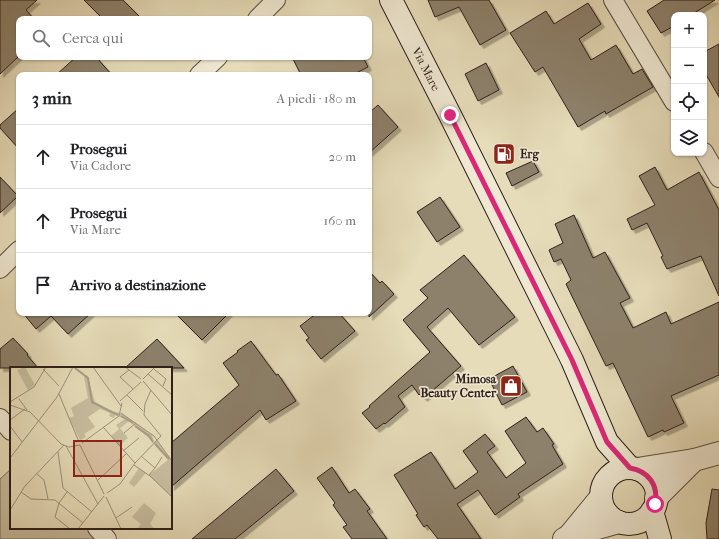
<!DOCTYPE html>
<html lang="it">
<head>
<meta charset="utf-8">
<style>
	body { margin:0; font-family:"IM FELL French Canon",serif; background:#f6f6f6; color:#202124 }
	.controls { position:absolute; right:12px; top:12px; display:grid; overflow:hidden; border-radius:8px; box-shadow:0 1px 3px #0004 }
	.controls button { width:36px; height:36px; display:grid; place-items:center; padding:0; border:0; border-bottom:1px solid #e0e0e0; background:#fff; color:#202124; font:20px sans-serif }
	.stop { position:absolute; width:12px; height:12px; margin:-9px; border:3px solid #db2777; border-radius:50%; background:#fff }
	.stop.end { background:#db2777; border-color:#fff; box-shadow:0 1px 4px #0008 }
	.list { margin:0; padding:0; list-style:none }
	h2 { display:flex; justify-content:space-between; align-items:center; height:52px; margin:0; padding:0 16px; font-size:17px }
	h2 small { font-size:13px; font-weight:400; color:#757577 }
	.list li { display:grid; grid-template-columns:26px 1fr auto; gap:12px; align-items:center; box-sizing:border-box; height:64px; padding:0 16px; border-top:1px solid #e0e0e0 }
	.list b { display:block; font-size:15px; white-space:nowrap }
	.list p { margin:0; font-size:13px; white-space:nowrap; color:#757577 }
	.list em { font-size:13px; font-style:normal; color:#757577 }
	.icon { flex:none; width:22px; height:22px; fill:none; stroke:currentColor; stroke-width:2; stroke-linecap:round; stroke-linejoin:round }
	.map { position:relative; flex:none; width:719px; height:539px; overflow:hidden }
	.search { position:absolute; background:#fff; box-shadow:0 1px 3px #0004; left:16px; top:16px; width:356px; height:44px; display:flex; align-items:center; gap:10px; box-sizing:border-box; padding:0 14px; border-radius:8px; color:#757577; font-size:15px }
	.panel { position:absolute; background:#fff; box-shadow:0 1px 3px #0004; left:16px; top:72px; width:356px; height:244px; border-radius:8px }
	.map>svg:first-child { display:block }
</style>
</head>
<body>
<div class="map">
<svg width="719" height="539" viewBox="0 0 719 539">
	<defs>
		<filter id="shadow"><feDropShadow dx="3.5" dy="3.5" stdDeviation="0" flood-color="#0004"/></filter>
	</defs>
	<rect width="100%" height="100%" fill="#e6dcb9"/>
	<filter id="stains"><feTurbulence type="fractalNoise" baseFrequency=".005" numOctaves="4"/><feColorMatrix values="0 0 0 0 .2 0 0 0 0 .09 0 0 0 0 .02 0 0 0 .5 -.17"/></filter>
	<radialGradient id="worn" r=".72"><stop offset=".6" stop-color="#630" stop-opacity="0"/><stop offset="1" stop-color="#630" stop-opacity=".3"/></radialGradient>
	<!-- green -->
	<polygon fill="#c7bc9e" stroke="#7a6d5b" points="11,469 11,528 97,528 107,539 0,539 0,479"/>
	<!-- building -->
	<g fill="#8d816c" stroke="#2d1e18" filter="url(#shadow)">
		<polygon points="0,0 37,0 26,10 34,19 19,19 19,56 0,74"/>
		<polygon points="84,0 123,0 142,19 103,19"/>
		<polygon points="428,0 489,0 506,30 480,45 459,7 435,17"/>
		<polygon points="664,0 715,0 691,15 674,15 674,26 661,33 647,11"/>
		<polygon points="588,3 601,24 579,39 591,60 616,45 633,74 642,69 653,87 606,114 605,111 578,127 543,67 535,72 510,33 546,11 554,24"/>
		<polygon points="719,44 719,97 704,71 704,52"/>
		<polygon points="76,57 96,57 112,75 56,75"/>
		<polygon points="292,57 363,57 368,67 352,75 301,75"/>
		<polygon points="486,63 499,90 478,101 465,74"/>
		<polygon points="378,105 398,127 369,153 369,113"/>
		<polygon points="19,108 19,149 0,128 0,125"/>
		<polygon points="533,161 539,172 512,186 506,173"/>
		<polygon points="655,167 667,190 699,172 719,210 719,296 701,256 667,269 661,257 663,256 647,223 632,230 627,219 655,205 639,176"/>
		<polygon points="0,177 18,196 0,213"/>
		<polygon points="440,197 460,227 437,242 417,212"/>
		<polygon points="574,215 593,258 605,252 630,298 620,303 633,328 666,312 671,324 719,302 719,375 671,396 684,423 664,432 663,430 648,437 613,363 606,366 566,284 571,280 561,259 554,262 549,250 563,243 555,224"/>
		<polygon points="464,255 515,317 479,345 448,308 427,327 461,366 424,398 420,394 419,395 412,385 398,396 405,407 385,424 384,423 376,429 362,413 370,407 369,406 430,352 403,320 428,298 420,290"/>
		<polygon points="369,271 380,283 382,281 394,294 369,317"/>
		<polygon points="23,313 91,313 68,334 51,316 36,329"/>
		<polygon points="175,313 229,313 202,340"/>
		<polygon points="317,313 339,313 355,331 321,359 306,340 309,338 300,326"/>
		<polygon points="13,338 28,354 27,355 38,368 0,368 0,349"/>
		<polygon points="157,339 184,368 125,368"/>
		<polygon points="251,341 276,375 278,374 296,401 266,420 260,410 171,487 171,443 239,385 223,363 238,352 237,351"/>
		<polygon points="513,366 527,392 502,405 489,379"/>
		<polygon points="526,417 537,432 543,428 554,444 552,445 563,464 518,494 520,497 495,515 478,490 457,504 481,539 438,539 427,525 424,527 416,515 418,514 394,475 431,452 455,489 478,472 463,451 485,434 495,446 487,452 506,478 526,463 505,431"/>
		<polygon points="332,467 349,493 355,489 370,509 367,511 387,539 352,539 343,527 347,525 333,505 335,503 317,478"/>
		<polygon points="276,469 294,491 235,539 192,539"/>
		<polygon points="712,489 719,490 719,539 707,539 706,523"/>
	</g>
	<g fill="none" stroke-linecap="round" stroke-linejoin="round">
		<!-- minor casing -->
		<g stroke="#5b4e40" stroke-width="20">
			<g id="minor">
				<polyline points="613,0 674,102"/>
				<polyline points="257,19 276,0"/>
				<polyline points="199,75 218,57"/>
				<polyline points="704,152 719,178"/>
				<polyline points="0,269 19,250"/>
				<polyline points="0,418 11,431"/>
				<polyline points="97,528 107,539"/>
			</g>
		</g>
		<!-- tertiary casing -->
		<g stroke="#5b4e40" stroke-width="24">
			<g id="tertiary">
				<polyline points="637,469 694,460 719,453"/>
				<polyline points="656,498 694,460"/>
				<polyline points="569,536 619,522"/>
				<polyline points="564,539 569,536 601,497"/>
			</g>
		</g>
		<!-- secondary casing -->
		<g stroke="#2d1e18" stroke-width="24">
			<g id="secondary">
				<polyline points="391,0 450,115 572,360 607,442 630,468"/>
				<circle cx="629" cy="496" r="28"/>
				<polyline points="652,511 660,539"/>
			</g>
		</g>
		<!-- minor -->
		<use href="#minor" stroke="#efe8d2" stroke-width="18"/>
		<!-- tertiary -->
		<use href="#tertiary" stroke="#efe8d2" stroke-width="22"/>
		<!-- secondary -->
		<use href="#secondary" stroke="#efe8d2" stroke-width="22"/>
	</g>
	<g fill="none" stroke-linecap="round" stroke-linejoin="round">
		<!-- route -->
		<path stroke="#db2777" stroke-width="5" d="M450,115L572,360L607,442L630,468C648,471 659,485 655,504"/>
	</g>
	<!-- icons -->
	<defs>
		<g id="fuel-square" transform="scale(1.15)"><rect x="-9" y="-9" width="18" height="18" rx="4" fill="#8f2418" stroke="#efe8d2"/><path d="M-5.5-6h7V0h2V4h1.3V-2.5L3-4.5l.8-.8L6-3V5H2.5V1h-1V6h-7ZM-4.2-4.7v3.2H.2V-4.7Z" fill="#fff"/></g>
		<g id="shop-square" transform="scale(1.15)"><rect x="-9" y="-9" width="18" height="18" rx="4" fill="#8f2418" stroke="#efe8d2"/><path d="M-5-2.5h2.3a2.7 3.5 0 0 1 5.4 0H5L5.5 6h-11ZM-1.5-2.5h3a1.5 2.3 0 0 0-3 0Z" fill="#fff"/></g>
	</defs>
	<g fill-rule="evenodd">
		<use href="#fuel-square" x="504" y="154"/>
		<use href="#shop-square" x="511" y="386"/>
	</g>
	<g text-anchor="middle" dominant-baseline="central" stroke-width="3.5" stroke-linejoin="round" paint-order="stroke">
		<!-- street labels -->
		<g font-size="12" fill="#2d1e18" stroke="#efe8d2">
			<text transform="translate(426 69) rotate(63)">Via Mare</text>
		</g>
		<!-- poi labels -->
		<g font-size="12" font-weight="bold" fill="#2d1e18" stroke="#efe8d2" text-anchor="start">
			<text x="520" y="154">Erg</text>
			<text x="496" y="379" text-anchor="end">Mimosa<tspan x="496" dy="14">Beauty Center</tspan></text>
		</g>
	</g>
	<!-- overview -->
	<g transform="translate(10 367)">
		<rect width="162" height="162" fill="#e6dcb9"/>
		<path d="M15,0L25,18L18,23L7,3ZM77,8L85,35L99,44L111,46L142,68L144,75L147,74L162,94V130L139,108L158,93L139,71L119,54L110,61L118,71L109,79L101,69L109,62L106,58L115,52L105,48L104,51L99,49L100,46L90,42L78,50L85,60L74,67L76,70L70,73L59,51L64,49L61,41L78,31L74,10ZM129,101L136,106L124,120L119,116ZM134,136L146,146L140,157L145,162H127L131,157L122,150Z" fill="#c7bc9e"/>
		<path fill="none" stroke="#a79b82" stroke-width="2" d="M65,1L78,11L82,35L108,48M111,49L123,56M125,59L139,69L143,75M145,77L159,92"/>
		<path fill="none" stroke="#9c9079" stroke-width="1" d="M83,0L111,39M115,0L131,12M33,2L49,19M144,2L156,12L153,19M119,3L110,10L123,22M138,7L162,28M133,12L145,0M133,14L162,48M49,27L69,75M117,28L133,44M9,32L17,43M110,34L131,15M0,35L24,20L36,0M0,38L20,45L51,77L59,80L70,78M111,46L144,69L162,94M0,53L15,42M0,59L12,75M93,60L125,96M114,66L126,56M72,76L109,49L112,36M70,78L94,127M56,79L88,137M113,84L129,71M48,85L53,121L82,145M131,89L145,101L139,108M0,91L47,30L63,0M124,98L140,109L162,130M145,101L152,90M27,107L34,113L38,132M88,113L116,87M11,125L21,132L45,133L73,156M57,125L49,136L45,150L60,162M97,126L110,117L125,96L151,69L134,48L135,37L141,23M96,130L111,162M0,143L15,119L54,78M106,151L122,140M68,162L94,129"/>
		<path fill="#8f2418" fill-opacity="0.15" stroke="#8f2418" stroke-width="2" d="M64,74H111V109H64Z"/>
		<rect width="162" height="162" fill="none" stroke="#2d1e18" stroke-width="2"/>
	</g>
	<rect width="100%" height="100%" filter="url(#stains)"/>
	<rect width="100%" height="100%" fill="url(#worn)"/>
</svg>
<div class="controls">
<button>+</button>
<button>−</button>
<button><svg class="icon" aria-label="locate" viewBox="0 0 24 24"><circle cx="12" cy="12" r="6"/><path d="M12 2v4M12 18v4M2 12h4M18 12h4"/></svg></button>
<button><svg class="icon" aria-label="layers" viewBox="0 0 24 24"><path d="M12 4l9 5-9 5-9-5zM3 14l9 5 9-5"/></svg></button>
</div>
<div class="stop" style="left:655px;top:504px"></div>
<div class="stop end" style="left:450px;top:115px"></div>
<div class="search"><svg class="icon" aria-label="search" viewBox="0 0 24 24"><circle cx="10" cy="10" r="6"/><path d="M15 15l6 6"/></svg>Cerca qui</div>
<section class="panel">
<h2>3 min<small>A piedi · 180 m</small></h2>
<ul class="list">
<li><svg class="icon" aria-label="ahead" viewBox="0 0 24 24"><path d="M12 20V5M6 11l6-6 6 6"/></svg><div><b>Prosegui</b><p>Via Cadore</p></div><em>20 m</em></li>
<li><svg class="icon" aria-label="ahead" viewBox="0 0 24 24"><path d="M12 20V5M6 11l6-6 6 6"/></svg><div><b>Prosegui</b><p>Via Mare</p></div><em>160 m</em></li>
<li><svg class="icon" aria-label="arrive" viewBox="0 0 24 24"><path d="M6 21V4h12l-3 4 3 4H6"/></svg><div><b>Arrivo a destinazione</b></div></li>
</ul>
</section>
</div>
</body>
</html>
